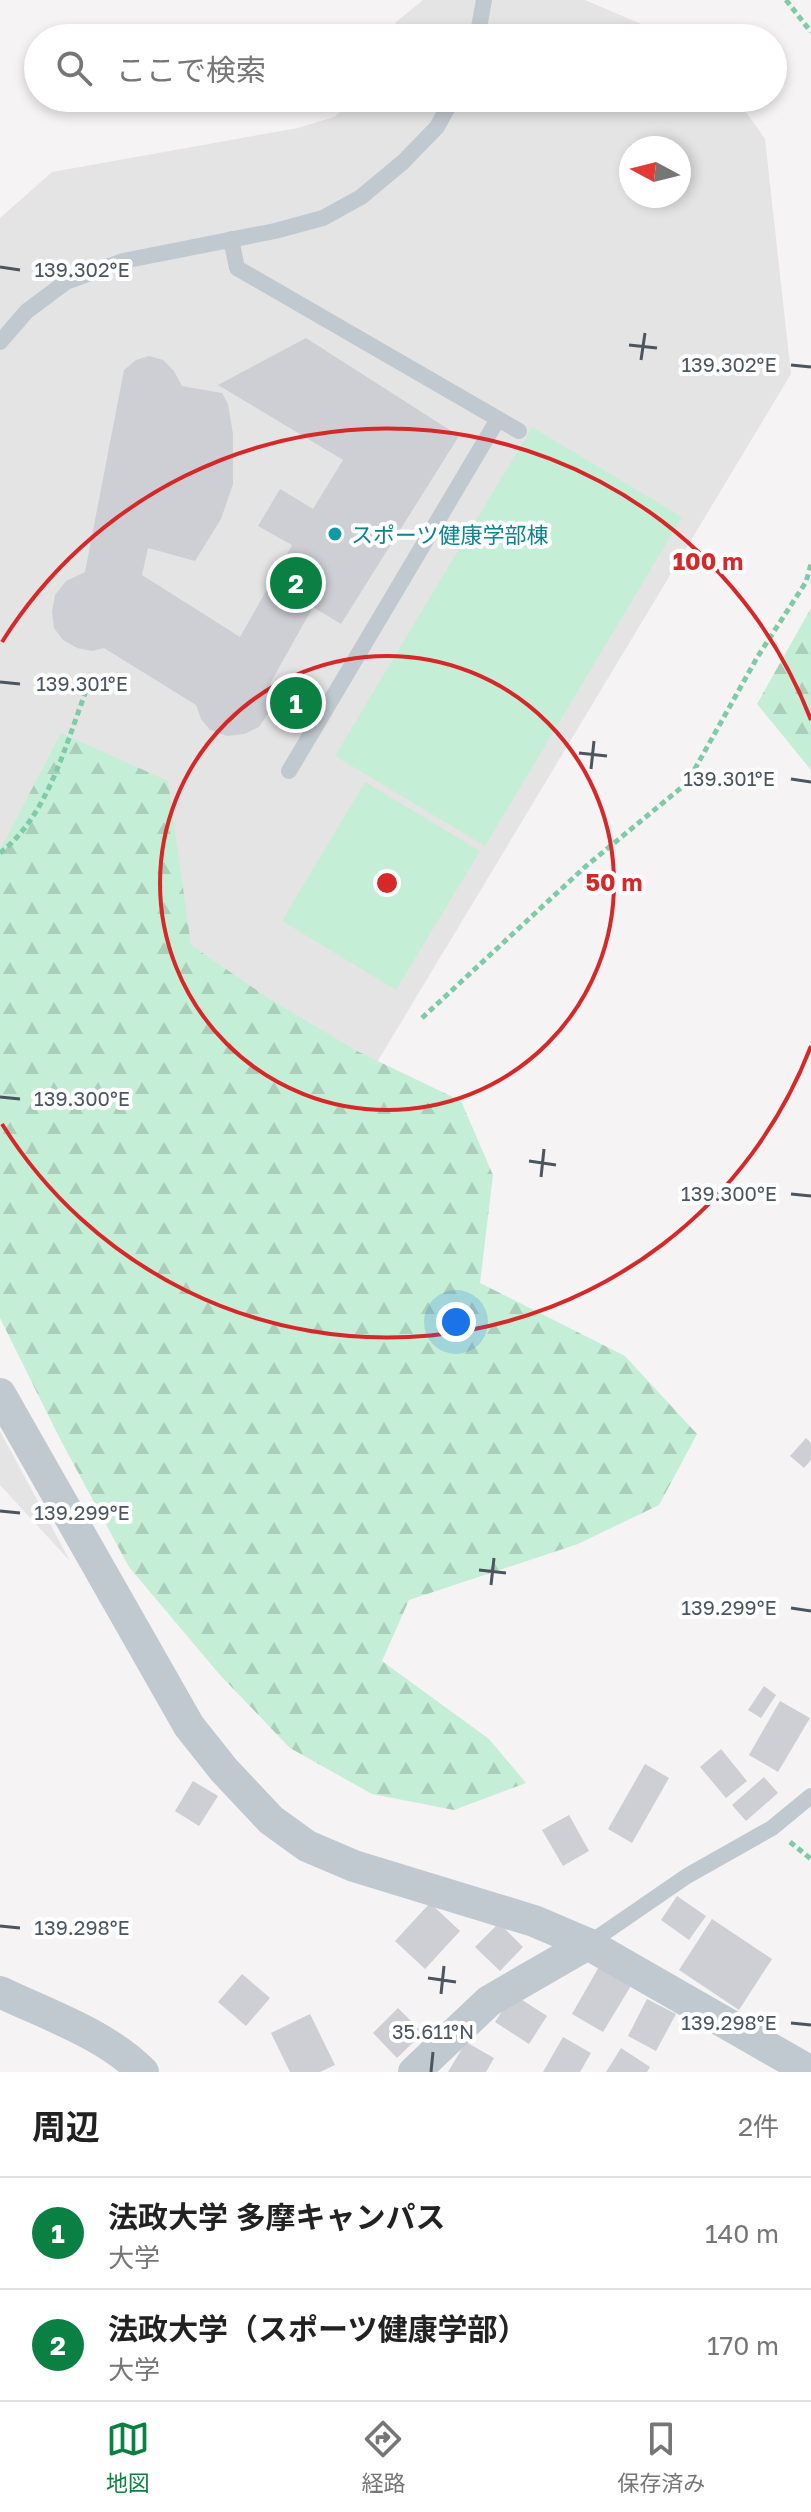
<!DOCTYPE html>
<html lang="ja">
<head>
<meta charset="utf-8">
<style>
	body { margin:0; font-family:"Golos Text","Noto Sans JP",sans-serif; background:#f2f2f2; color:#222 }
	.compass { position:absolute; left:619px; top:136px; width:72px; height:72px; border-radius:50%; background:#fff; box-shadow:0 4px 12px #0003; rotate:277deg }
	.you { position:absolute; left:456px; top:1322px; width:28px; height:28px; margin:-20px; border:6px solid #fff; border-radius:50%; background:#1a73e8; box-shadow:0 0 0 12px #1a73e833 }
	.badge { display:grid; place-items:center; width:52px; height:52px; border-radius:50%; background:#0b8043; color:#fff; font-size:26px; font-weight:700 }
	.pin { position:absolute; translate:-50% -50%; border:4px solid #fff; box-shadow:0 2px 8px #0006 }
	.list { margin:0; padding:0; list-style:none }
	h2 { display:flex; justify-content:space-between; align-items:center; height:104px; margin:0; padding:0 32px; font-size:34px }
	h2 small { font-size:26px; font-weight:400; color:#767676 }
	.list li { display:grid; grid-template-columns:52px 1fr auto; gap:24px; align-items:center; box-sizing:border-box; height:112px; padding:0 32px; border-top:2px solid #e0e0e0 }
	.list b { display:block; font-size:30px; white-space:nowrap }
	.list p { margin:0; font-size:26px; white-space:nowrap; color:#767676 }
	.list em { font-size:26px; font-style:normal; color:#767676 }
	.icon { flex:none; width:44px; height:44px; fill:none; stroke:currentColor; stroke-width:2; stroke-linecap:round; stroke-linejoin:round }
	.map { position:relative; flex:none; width:811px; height:2072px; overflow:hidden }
	.search { position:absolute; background:#fff; box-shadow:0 4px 12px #0003; left:24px; right:24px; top:24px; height:88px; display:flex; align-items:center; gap:20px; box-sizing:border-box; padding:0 28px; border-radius:44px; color:#767676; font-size:30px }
	.sheet { height:328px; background:#fff }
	nav { display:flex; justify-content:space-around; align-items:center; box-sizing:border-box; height:112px; border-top:2px solid #e0e0e0; background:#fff; font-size:22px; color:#767676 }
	nav a { display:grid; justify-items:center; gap:4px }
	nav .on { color:#0b8043 }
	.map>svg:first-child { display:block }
</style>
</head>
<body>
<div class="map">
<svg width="811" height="2072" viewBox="0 0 811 2072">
	<defs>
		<pattern id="forest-firs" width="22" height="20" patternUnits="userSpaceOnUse" patternTransform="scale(2)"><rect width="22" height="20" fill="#c5eed6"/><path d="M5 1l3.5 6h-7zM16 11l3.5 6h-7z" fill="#abceba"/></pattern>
	</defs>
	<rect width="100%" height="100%" fill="#f5f3f3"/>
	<!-- education -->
	<g fill="#e5e4e4" fill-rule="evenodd">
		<polygon points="423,0 585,0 674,38 392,38 396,22"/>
		<path d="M358,98H736L765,139L791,374L299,1192L0,1256V218L52,172L298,128L334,117ZM631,148H679V196H631Z"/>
		<polygon points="0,1431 70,1561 0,1485"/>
	</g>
	<!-- grass -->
	<g fill="#c5eed6">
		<polygon points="532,427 682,517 485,846 335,756"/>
		<polygon points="365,782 480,851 396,990 282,921"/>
	</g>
	<!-- forest -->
	<g fill="url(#forest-firs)">
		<polygon points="811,608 811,770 757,704"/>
		<polygon points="61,733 168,781 191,945 271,1000 359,1052 461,1101 493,1175 480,1283 625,1356 697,1434 659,1505 578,1544 409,1600 382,1661 489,1739 526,1783 454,1810 372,1794 290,1748 220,1675 129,1567 59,1437 0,1318 0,850"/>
	</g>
	<!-- building -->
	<g fill="#cdcfd4">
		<polygon points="306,338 459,436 341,624 313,607 271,682 270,711 259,727 244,734 227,736 210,730 201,719 196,705 104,648 92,651 77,648 63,640 54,628 52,612 55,595 66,581 85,572 124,370 136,360 149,356 163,360 174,371 182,386 222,393 228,404 233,434 233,484 221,519 195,561 148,548 142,575 240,637 292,545 258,526 280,489 313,509 343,460 218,385"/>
		<polygon points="806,1438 811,1443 811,1460 804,1468 790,1456"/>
		<polygon points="764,1686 776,1695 761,1718 748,1710"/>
		<polygon points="780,1701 810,1718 778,1772 749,1755"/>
		<polygon points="721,1749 747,1781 726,1798 700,1767"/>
		<polygon points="645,1764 669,1778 632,1843 608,1829"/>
		<polygon points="764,1777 778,1793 746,1821 732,1805"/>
		<polygon points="193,1781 218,1796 199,1826 175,1811"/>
		<polygon points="569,1815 589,1851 563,1866 542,1830"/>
		<polygon points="677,1896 706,1916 689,1940 661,1920"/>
		<polygon points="430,1903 460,1931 425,1969 395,1941"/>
		<polygon points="712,1919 772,1959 739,2010 679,1970"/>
		<polygon points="499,1923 523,1947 500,1971 475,1947"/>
		<polygon points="600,1965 632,1984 603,2032 572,2014"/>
		<polygon points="242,1974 270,1998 246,2026 218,2002"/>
		<polygon points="513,1994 547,2016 529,2044 495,2022"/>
		<polygon points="647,1999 676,2014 656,2051 628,2036"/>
		<polygon points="398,2008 423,2033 397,2058 373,2033"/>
		<polygon points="310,2014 335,2065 320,2072 290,2072 271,2033"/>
		<polygon points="563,2037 591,2053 580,2072 543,2072"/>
		<polygon points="466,2042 494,2058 486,2072 448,2072"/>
		<polygon points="621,2048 650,2067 647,2072 606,2072"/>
	</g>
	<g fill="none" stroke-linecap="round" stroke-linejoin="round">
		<!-- path -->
		<g stroke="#7ecba7" stroke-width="5" stroke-dasharray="6 4" stroke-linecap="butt">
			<polyline points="786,0 811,32"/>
			<path d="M0,853C49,815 66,742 88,686"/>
			<polyline points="422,1018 585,867 687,783 758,656 806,582 811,564"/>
			<polyline points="790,1842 811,1859"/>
		</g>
		<!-- service -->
		<g stroke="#c1c9d0" stroke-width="16">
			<polyline points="477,38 484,0"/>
			<polyline points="231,239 237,268 519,431"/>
			<polyline points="0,342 27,311 66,282 123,261 275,231 323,218 361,197 403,162 437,127 453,98"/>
			<polyline points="289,771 498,419"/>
			<polyline points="588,1944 687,1876 772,1828 811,1796"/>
		</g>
		<!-- minor -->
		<g stroke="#c1c9d0" stroke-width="32">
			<polyline points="0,1394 189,1726 224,1770 271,1820 307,1846 354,1866 534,1921 588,1944 811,2072"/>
			<path d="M0,1992C48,2015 105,2034 143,2072"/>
			<polyline points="414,2072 489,2001 588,1944"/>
		</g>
	</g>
	<!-- ticks -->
	<path fill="none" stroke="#4b555f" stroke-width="3" d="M0,267L20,270M629,345L657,348M641,360L645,333M791,365L811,367M0,682L20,684M579,753L607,756M591,769L594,741M791,779L811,782M0,1097L20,1099M529,1161L556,1165M541,1177L544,1149M791,1194L811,1196M0,1511L20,1513M479,1570L506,1573M491,1585L494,1558M791,1608L811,1611M0,1926L20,1928M428,1978L456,1982M441,1994L444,1966M791,2023L811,2025M431,2072L433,2052"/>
	<!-- distance rings -->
	<g fill="none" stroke="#d62828" stroke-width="4">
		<circle cx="387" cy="883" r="227"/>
		<path d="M811 1046A454 454 0 0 1 2 1124M2 642A454 454 0 0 1 811 720"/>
	</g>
	<!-- markers -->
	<circle fill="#0f9aa8" stroke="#fff" stroke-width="3" cx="335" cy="534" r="8"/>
	<g text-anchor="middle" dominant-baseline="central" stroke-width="8" stroke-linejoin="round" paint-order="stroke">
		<!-- culture labels -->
		<g font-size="22" fill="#0d838f" stroke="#fff" text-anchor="start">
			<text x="351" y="534">スポーツ健康学部棟</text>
		</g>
	</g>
	<g font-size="20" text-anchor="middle" fill="#4b555f" stroke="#fff" stroke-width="8" stroke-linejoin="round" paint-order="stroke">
		<text x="82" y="277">139.302°E</text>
		<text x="729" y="372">139.302°E</text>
		<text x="82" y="691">139.301°E</text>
		<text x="729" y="786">139.301°E</text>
		<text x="82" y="1106">139.300°E</text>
		<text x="729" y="1201">139.300°E</text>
		<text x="82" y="1520">139.299°E</text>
		<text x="729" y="1615">139.299°E</text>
		<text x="82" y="1935">139.298°E</text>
		<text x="729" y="2030">139.298°E</text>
		<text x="433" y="2039">35.611°N</text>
	</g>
	<circle cx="387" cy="883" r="12" fill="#d62828" stroke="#fff" stroke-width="4"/>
	<g font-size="24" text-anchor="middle" font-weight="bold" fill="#d62828" stroke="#fff" stroke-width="8" stroke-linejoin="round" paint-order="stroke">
		<text x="708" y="570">100 m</text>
		<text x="614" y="891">50 m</text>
	</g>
</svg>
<svg class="compass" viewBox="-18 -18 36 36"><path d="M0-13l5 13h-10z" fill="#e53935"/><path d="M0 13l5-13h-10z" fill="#767676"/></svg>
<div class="you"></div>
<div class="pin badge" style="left:296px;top:703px">1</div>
<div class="pin badge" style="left:296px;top:583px">2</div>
<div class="search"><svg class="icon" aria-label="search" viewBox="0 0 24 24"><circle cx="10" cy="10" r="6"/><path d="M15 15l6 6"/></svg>ここで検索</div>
</div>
<section class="sheet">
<h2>周辺<small>2件</small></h2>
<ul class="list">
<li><span class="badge">1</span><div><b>法政大学 多摩キャンパス</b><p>大学</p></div><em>140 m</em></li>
<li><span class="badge">2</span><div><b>法政大学（スポーツ健康学部）</b><p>大学</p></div><em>170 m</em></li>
</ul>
</section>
<nav>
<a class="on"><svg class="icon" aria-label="map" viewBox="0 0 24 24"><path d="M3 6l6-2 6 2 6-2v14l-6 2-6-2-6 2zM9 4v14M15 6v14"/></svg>地図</a>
<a><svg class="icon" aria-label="directions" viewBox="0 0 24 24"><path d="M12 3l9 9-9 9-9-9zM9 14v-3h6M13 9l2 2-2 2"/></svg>経路</a>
<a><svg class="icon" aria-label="saved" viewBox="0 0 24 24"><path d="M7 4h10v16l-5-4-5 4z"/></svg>保存済み</a>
</nav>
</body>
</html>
